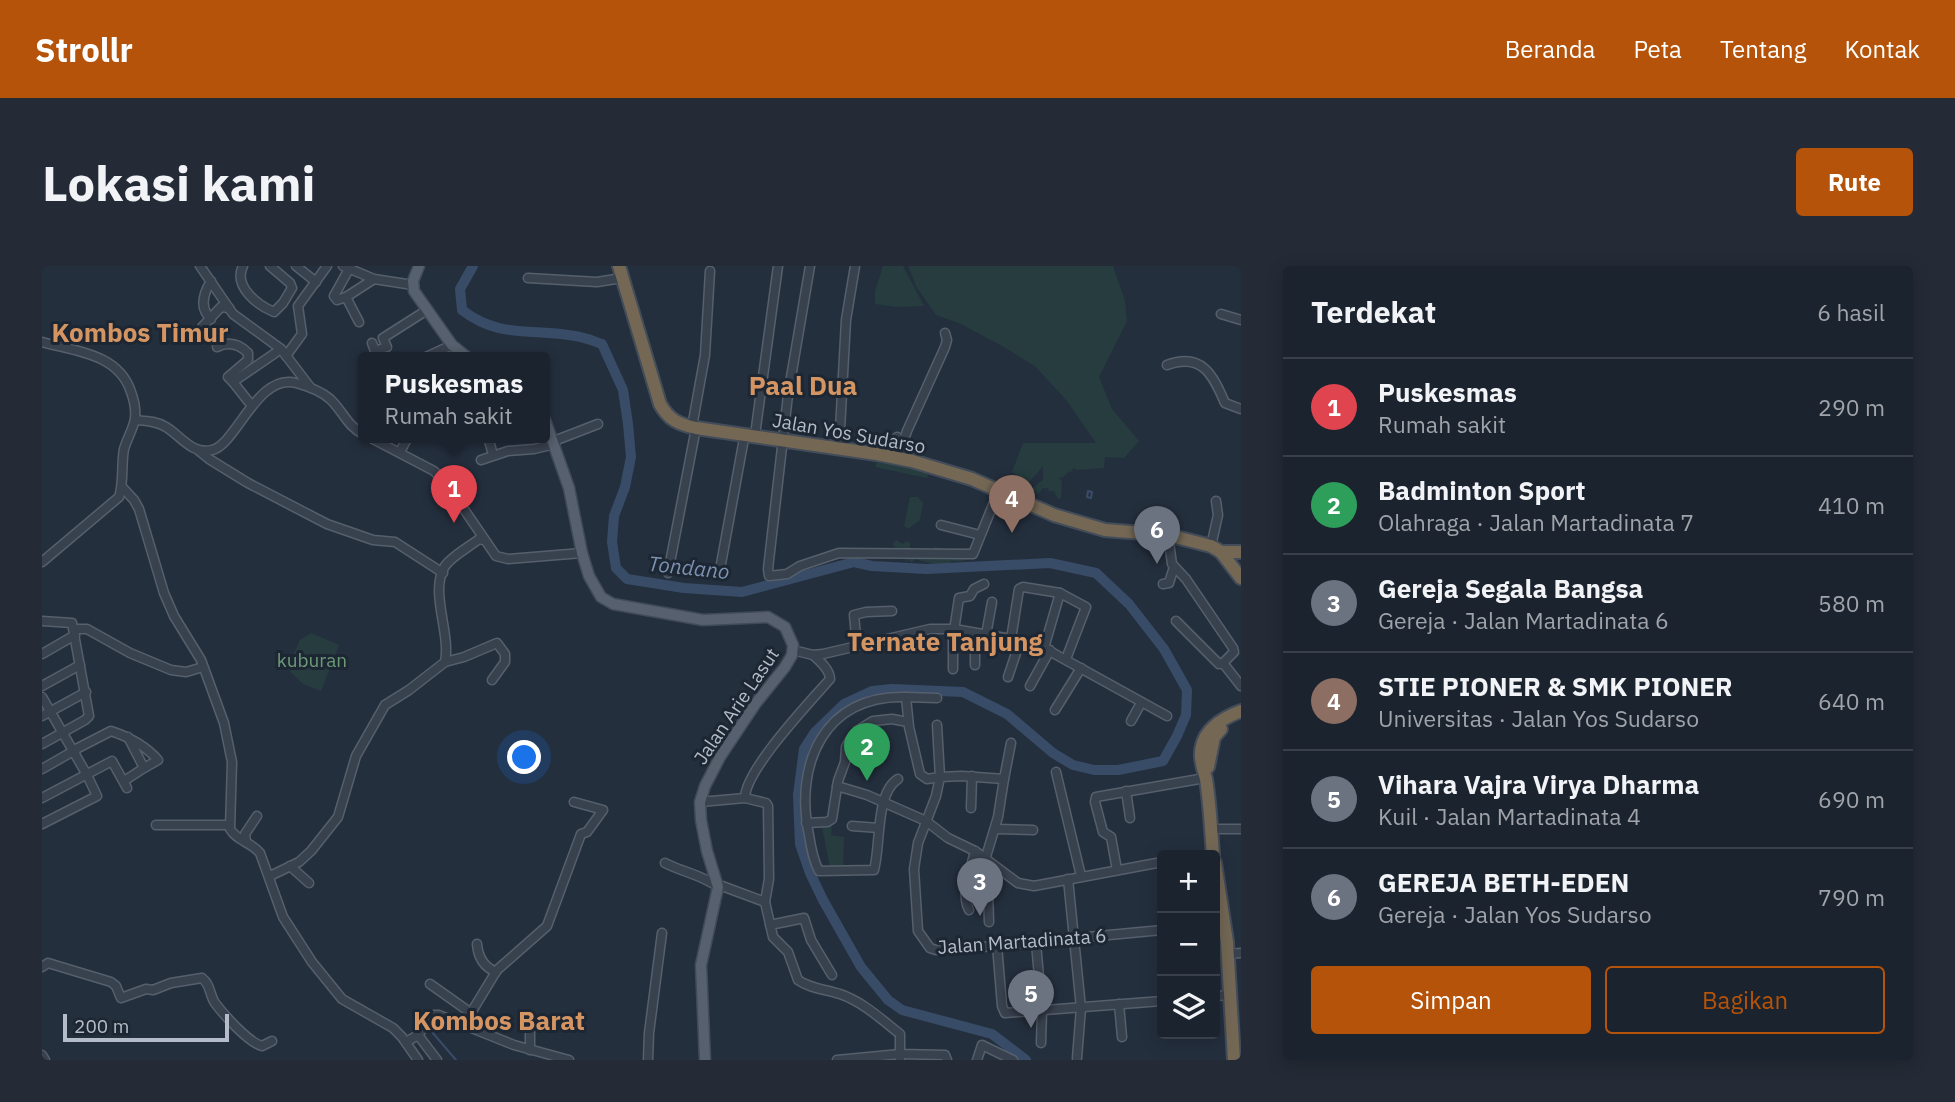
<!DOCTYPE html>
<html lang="id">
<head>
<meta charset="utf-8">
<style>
	body { margin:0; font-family:"IBM Plex Sans",sans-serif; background:#242b36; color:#f1f3f6 }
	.controls { position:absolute; right:21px; bottom:21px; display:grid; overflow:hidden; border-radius:7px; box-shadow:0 4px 18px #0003 }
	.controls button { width:63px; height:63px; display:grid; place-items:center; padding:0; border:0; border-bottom:2px solid #39404a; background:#1b232e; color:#f1f3f6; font:35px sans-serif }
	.scale { position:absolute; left:21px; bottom:18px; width:166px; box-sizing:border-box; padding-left:7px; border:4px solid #b4bcc9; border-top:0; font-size:19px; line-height:24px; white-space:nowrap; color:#b4bcc9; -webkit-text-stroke:5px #1d2633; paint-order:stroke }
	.you { position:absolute; left:483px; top:492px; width:24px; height:24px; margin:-18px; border:5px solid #fff; border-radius:50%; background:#1a73e8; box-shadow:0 0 0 10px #1a73e833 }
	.badge { display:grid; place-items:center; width:46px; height:46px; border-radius:50%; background:#b45309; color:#fff; font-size:23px; font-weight:700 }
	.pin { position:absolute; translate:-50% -58px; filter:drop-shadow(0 2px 4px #0008) }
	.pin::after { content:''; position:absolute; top:37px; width:24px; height:21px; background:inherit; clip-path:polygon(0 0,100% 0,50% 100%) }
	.popup { position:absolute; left:316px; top:86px; width:192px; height:91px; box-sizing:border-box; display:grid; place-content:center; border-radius:7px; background:#1b232e; filter:drop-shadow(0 2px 5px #0005); font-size:23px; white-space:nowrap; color:#a0a4aa }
	.popup b { font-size:26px; color:#f1f3f6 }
	.popup::after { content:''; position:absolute; left:50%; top:100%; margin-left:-14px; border:14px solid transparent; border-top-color:#1b232e }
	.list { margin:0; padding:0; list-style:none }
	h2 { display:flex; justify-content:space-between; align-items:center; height:91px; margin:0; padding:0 28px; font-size:30px }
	h2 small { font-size:23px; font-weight:400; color:#a0a4aa }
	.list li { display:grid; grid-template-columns:46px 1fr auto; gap:21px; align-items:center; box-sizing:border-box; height:98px; padding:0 28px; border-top:2px solid #39404a }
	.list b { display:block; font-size:26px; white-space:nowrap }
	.list p { margin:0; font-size:23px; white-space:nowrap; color:#a0a4aa }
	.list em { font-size:23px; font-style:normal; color:#a0a4aa }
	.actions { display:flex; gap:14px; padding:21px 28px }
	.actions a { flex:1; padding:16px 0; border:2px solid #b45309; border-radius:7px; text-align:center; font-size:24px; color:#b45309 }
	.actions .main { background:#b45309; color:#fff }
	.icon { flex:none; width:38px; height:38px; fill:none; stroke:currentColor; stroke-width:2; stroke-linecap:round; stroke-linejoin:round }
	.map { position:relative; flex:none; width:1199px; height:794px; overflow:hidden; border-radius:7px }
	header { display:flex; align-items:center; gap:42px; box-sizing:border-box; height:98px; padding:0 35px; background:#b45309; color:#fff }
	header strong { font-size:33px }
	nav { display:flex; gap:38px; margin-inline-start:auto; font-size:24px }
	.intro { display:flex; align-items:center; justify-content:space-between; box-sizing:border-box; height:168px; padding:0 42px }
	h1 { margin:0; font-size:49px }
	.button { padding:18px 32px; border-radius:7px; background:#b45309; color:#fff; font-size:24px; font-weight:700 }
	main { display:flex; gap:42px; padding:0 42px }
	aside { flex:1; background:#1b232e; border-radius:7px; box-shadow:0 4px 18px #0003 }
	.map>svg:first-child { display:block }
</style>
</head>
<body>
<header>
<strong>Strollr</strong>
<nav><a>Beranda</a><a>Peta</a><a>Tentang</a><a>Kontak</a></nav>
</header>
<div class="intro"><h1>Lokasi kami</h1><a class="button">Rute</a></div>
<main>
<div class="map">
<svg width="1199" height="794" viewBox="0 0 1199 794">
	<rect width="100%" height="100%" fill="#242f3e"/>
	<!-- green -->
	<g fill="#263c3f">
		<polygon points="841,0 861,0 882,40 854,41 833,38 833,25"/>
		<polygon points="866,0 1071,0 1083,35 1085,55 1057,111 1070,143 1097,175 1082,192 1063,191 1062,202 1035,204 1031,202 1030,206 1028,205 1020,212 1016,211 1020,216 1019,232 1016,233 1012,225 1007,225 1006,222 1001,222 997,228 989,223 1001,214 1001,200 983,221 980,213 970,206 981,177 1054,177 1025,135 994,101 962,81 917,57 894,49 875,22"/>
		<polygon points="835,195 887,206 885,212 833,201"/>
		<polygon points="868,231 876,231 881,237 878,254 866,263 862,260"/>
		<path d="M854,274L861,278L863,276H868V283L892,288V281L904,283L906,288H929L928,292L920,295H909L907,299C900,300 880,295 873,293L869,297L868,294L864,295L862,290L853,284V280L850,279Z"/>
		<polygon points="269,367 297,379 279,425 261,418 245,402 258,374"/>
		<polygon points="779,556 790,557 789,569 802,571 801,605 789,606"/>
	</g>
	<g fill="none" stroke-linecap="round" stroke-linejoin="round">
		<!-- stream -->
		<g stroke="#394c67" stroke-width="2">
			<polygon points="1046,225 1050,226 1049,232 1045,231"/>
			<polyline points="390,766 414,794"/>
		</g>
		<!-- river -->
		<path stroke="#394c67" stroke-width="10" d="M431,0L418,23L420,44C457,73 491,62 533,70C542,71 551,75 560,78L581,124L586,158L589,191L583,221L572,250L570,276L574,302L585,313L642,322L700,326L812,296L830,300L884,303L1008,297L1054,307L1087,338L1122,383L1145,424L1144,449L1135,470L1121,495L1076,504H1052L1031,499L1011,487L965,448L921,426L850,423L830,425L802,438L773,466L762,483L756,529L758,578L768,607L781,634L819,701L846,734L860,744L950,768L984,794"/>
		<!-- minor casing -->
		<g stroke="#565f6c" stroke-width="11">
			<g id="minor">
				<polyline points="158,0 191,48 239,83 268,121"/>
				<path d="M201,0C191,20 215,39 232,46L241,37L250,22L248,17L228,0"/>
				<polyline points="254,0 274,16"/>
				<polyline points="301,0 332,13 371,19"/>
				<polyline points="768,0 746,129 726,303 727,310 745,308 758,300 797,287 931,288 957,224"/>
				<polyline points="307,3 292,30 295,34 304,31 332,13"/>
				<polyline points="486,12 555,16 580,12"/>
				<path d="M169,15C161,28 157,42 169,53"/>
				<polyline points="304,31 317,56"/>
				<polyline points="1179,48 1199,54"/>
				<polyline points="160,61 179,41 187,42"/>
				<path d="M0,76C34,85 77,88 89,126C92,134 94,144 93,153C91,163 85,173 82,183C79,199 82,216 77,231L0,296"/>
				<polyline points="330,77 333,85 345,81 341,72 385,44"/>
				<path d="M175,81C187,75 197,78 206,87V94L186,111L191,116"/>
				<polyline points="244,90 260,68 256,40 285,0"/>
				<polyline points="384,91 410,79"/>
				<path d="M1125,99C1160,86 1171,109 1183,137L1199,143"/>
				<polyline points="210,140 191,116 239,83"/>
				<path d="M93,154C104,155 114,155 124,161C139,170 150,189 170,184C194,179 215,107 254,117C265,120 280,126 288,133C301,145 305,160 321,168"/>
				<polyline points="650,161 663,89 668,5"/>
				<polyline points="713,169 736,0"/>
				<polyline points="327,171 392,205 406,220 454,290 466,293 540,287"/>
				<polyline points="446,171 451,189"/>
				<polyline points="512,175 556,158"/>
				<polyline points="797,182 804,54 813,0"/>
				<polyline points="157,185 167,193 206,217 285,258 331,274 353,276 401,307"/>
				<polyline points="358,186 366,171"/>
				<polyline points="851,191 855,171"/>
				<polyline points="856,192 865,165 903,81 905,74 903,67"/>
				<polyline points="439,194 466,185 492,183 513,178"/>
				<polyline points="406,220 409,221 422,211"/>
				<path d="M80,221L92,234L97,243L122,327L132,350L159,394L182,457L190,496L188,563C195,575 209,576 218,587L241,651L270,696L300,733L351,762L360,771L376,794"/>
				<polyline points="899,259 938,269"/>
				<polyline points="1126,269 1130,298 1144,313 1191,382 1192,386 1181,397 1177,398 1134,355"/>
				<polyline points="1169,280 1176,249 1174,235"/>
				<polyline points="679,298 703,167"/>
				<polyline points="626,307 654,162"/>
				<polyline points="1121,318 1127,317 1132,301"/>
				<polyline points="0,355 30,357 47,450 43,454 0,478"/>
				<polyline points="32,363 45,363 88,387 129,404 144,406 161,401"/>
				<polyline points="933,367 933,399"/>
				<polyline points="944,369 950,336"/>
				<polyline points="969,373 977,323 981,321 1018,327 1044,341 1024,393"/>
				<polyline points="815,380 812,349 824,346 850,345"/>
				<polyline points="1002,382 1018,327"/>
				<polyline points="751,384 771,389 781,388 888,363 912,363 969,373 1002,382 1125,450"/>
				<polyline points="0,388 33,369"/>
				<polyline points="403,396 422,391 455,377 463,388 463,396 450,414"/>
				<polyline points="1181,397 1199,420"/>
				<polyline points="911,403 911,371 917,332 928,330 932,323 942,318"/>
				<polyline points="966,411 978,375"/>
				<polyline points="0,420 38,399"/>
				<polyline points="988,420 1008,384"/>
				<polyline points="0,431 45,509 55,530 0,558"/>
				<polyline points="1013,444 1039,402"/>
				<polyline points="0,450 44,426"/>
				<polyline points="1089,455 1099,437"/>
				<polyline points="895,459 898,511 885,513 878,508 867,461 864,431 895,432"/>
				<path d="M0,503L28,487H33L34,483L69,465C87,471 103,479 116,494L102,502"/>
				<polyline points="1014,506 1039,610"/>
				<path d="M856,513C833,527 839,580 832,604L777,605C771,594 769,582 767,569C752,499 782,428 864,431"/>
				<polyline points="962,513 969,477"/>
				<polyline points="82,515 102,502 86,471"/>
				<polyline points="795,520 825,529 884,555 906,572 933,585 976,617 992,620 1120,596"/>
				<polyline points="1084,525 1088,552"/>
				<polyline points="0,532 70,495 85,522"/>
				<path d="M703,532C703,504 768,436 788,413C788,404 778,395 771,389"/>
				<polyline points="658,536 703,532 724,537 726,540 727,613 723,636"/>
				<polyline points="929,542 930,510"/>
				<polyline points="764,557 785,556 790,553 796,515 803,496 804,481 808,474 815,465 831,455 850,453 866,456"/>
				<polyline points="114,559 186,559"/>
				<polyline points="810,560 837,562"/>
				<polyline points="953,563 991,564"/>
				<polyline points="1169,563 1199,563"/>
				<polyline points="204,575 203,568 215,550"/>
				<polyline points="943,594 956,551 962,513 920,510 898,511 894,530 876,577 872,603 876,665 888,682 894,684 930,682 1120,664"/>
				<path d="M623,597C640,606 661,609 676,621L680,620L723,636L731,671L746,686L756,714C769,723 783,723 798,728C821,736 839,753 858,768V788L903,789L905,794"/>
				<polyline points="248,600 267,617"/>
				<polyline points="1075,604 1069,571 1061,566 1053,536 1054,531 1163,512"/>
				<path d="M228,610L257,596L269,585L296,551L314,490L343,439L367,424L403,396C409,367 387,325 403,300C410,290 427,281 437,273L441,274"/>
				<polyline points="1026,613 1039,742 1035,792"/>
				<path d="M927,644C918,627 929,603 933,585"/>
				<polyline points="947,656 946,624 952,601"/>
				<polyline points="728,659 762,652 769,674 790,709"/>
				<polyline points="994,677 1000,745 999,777"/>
				<path d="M435,678C436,691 442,701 454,706"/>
				<polyline points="955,679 960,740 963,747 1120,735"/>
				<polyline points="1186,688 1199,687"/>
				<path d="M0,701L6,697L69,716L74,720L79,732L104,723L111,724L129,717L160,712C169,719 167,728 173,737C182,749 206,776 220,780L230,775"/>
				<polyline points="388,718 429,747"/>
				<polyline points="1173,730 1189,729"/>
				<polyline points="1077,738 1080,771"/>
				<polyline points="421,760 455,704 505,660 539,568 545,566 561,544 532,536"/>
				<polyline points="376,769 395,794"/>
				<polyline points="364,776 376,769 391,749 397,749 472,779 527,794"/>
				<polyline points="488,784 488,756"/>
				<polyline points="0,789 3,794"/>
				<polyline points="606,794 607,767 620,667"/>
				<polyline points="795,794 858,788 858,794"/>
				<polyline points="935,794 940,779 971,794"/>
			</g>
		</g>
		<!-- major casing -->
		<g stroke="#414a57" stroke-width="13">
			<g id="major">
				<polyline points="377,0 371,15 372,25 410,79 425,91"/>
				<polyline points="503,154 527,222 540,287 547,310 559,331 571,338 661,354 726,351 743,361 751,379 750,389 743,401 714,437 678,491 663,520 658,536 659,554 665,585 676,621 659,699 663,794"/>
			</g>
		</g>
		<!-- highway casing -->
		<g stroke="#434c59" stroke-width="16">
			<g id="highway">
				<path d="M577,0L618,138C627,154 636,158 654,162L835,188L870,195L930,213L1012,249L1063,264L1126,269L1169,280L1179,286L1199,312"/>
				<polyline points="1179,286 1199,286"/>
				<polyline points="1166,501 1172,471 1179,463"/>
				<path d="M1171,589C1169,564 1168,538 1164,513C1161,502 1157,491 1160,480C1164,462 1183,451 1199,445"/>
				<polyline points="1173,597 1185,676 1192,794"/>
			</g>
		</g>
		<!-- minor -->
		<use href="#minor" stroke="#38414e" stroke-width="8"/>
		<!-- major -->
		<use href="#major" stroke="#56606e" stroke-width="10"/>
		<!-- highway -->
		<use href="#highway" stroke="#746855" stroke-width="12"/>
	</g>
	<g text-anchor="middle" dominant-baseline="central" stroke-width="6" stroke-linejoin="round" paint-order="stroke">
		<!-- street labels -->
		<g font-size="19" fill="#b4bcc9" stroke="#1d2633">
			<text transform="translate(807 167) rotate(10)">Jalan Yos Sudarso</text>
			<text transform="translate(694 440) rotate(-56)">Jalan Arie Lasut</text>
			<text transform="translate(980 675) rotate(-4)">Jalan Martadinata 6</text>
		</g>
		<!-- park labels -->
		<g font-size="19" fill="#6b9a76" stroke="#1d2633">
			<text x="270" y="394">kuburan</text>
		</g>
		<!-- water labels -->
		<g font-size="21" font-style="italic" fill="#7c92b1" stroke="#1d2633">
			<text transform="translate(647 301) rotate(6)">Tondano</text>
		</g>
		<!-- district labels -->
		<g font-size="26" font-weight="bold" fill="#d59563" stroke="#1d2633">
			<text x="98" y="66">Kombos Timur</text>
			<text x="761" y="119">Paal Dua</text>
			<text x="903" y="375">Ternate Tanjung</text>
			<text x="457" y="754">Kombos Barat</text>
		</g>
	</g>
</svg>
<div class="controls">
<button>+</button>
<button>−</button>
<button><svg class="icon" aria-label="layers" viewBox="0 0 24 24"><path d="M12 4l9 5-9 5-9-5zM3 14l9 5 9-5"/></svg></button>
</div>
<div class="scale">200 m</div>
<div class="you"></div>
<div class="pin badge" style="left:412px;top:257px;background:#e0444e">1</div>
<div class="popup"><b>Puskesmas</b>Rumah sakit</div>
<div class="pin badge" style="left:825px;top:515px;background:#2e9e5b">2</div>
<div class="pin badge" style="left:938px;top:650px;background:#6b7280">3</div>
<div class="pin badge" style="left:970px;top:267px;background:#8d6e63">4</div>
<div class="pin badge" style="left:989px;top:762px;background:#6b7280">5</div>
<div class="pin badge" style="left:1115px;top:298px;background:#6b7280">6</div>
</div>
<aside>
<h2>Terdekat<small>6 hasil</small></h2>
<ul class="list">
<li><span class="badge" style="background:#e0444e">1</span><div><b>Puskesmas</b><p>Rumah sakit</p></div><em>290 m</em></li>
<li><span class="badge" style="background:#2e9e5b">2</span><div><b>Badminton Sport</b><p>Olahraga · Jalan Martadinata 7</p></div><em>410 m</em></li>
<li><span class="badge" style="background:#6b7280">3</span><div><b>Gereja Segala Bangsa</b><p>Gereja · Jalan Martadinata 6</p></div><em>580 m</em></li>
<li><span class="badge" style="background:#8d6e63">4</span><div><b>STIE PIONER &amp; SMK PIONER</b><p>Universitas · Jalan Yos Sudarso</p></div><em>640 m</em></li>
<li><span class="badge" style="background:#6b7280">5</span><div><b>Vihara Vajra Virya Dharma</b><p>Kuil · Jalan Martadinata 4</p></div><em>690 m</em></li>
<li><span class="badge" style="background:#6b7280">6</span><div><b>GEREJA BETH-EDEN</b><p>Gereja · Jalan Yos Sudarso</p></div><em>790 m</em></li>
</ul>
<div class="actions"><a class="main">Simpan</a><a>Bagikan</a></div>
</aside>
</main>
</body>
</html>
